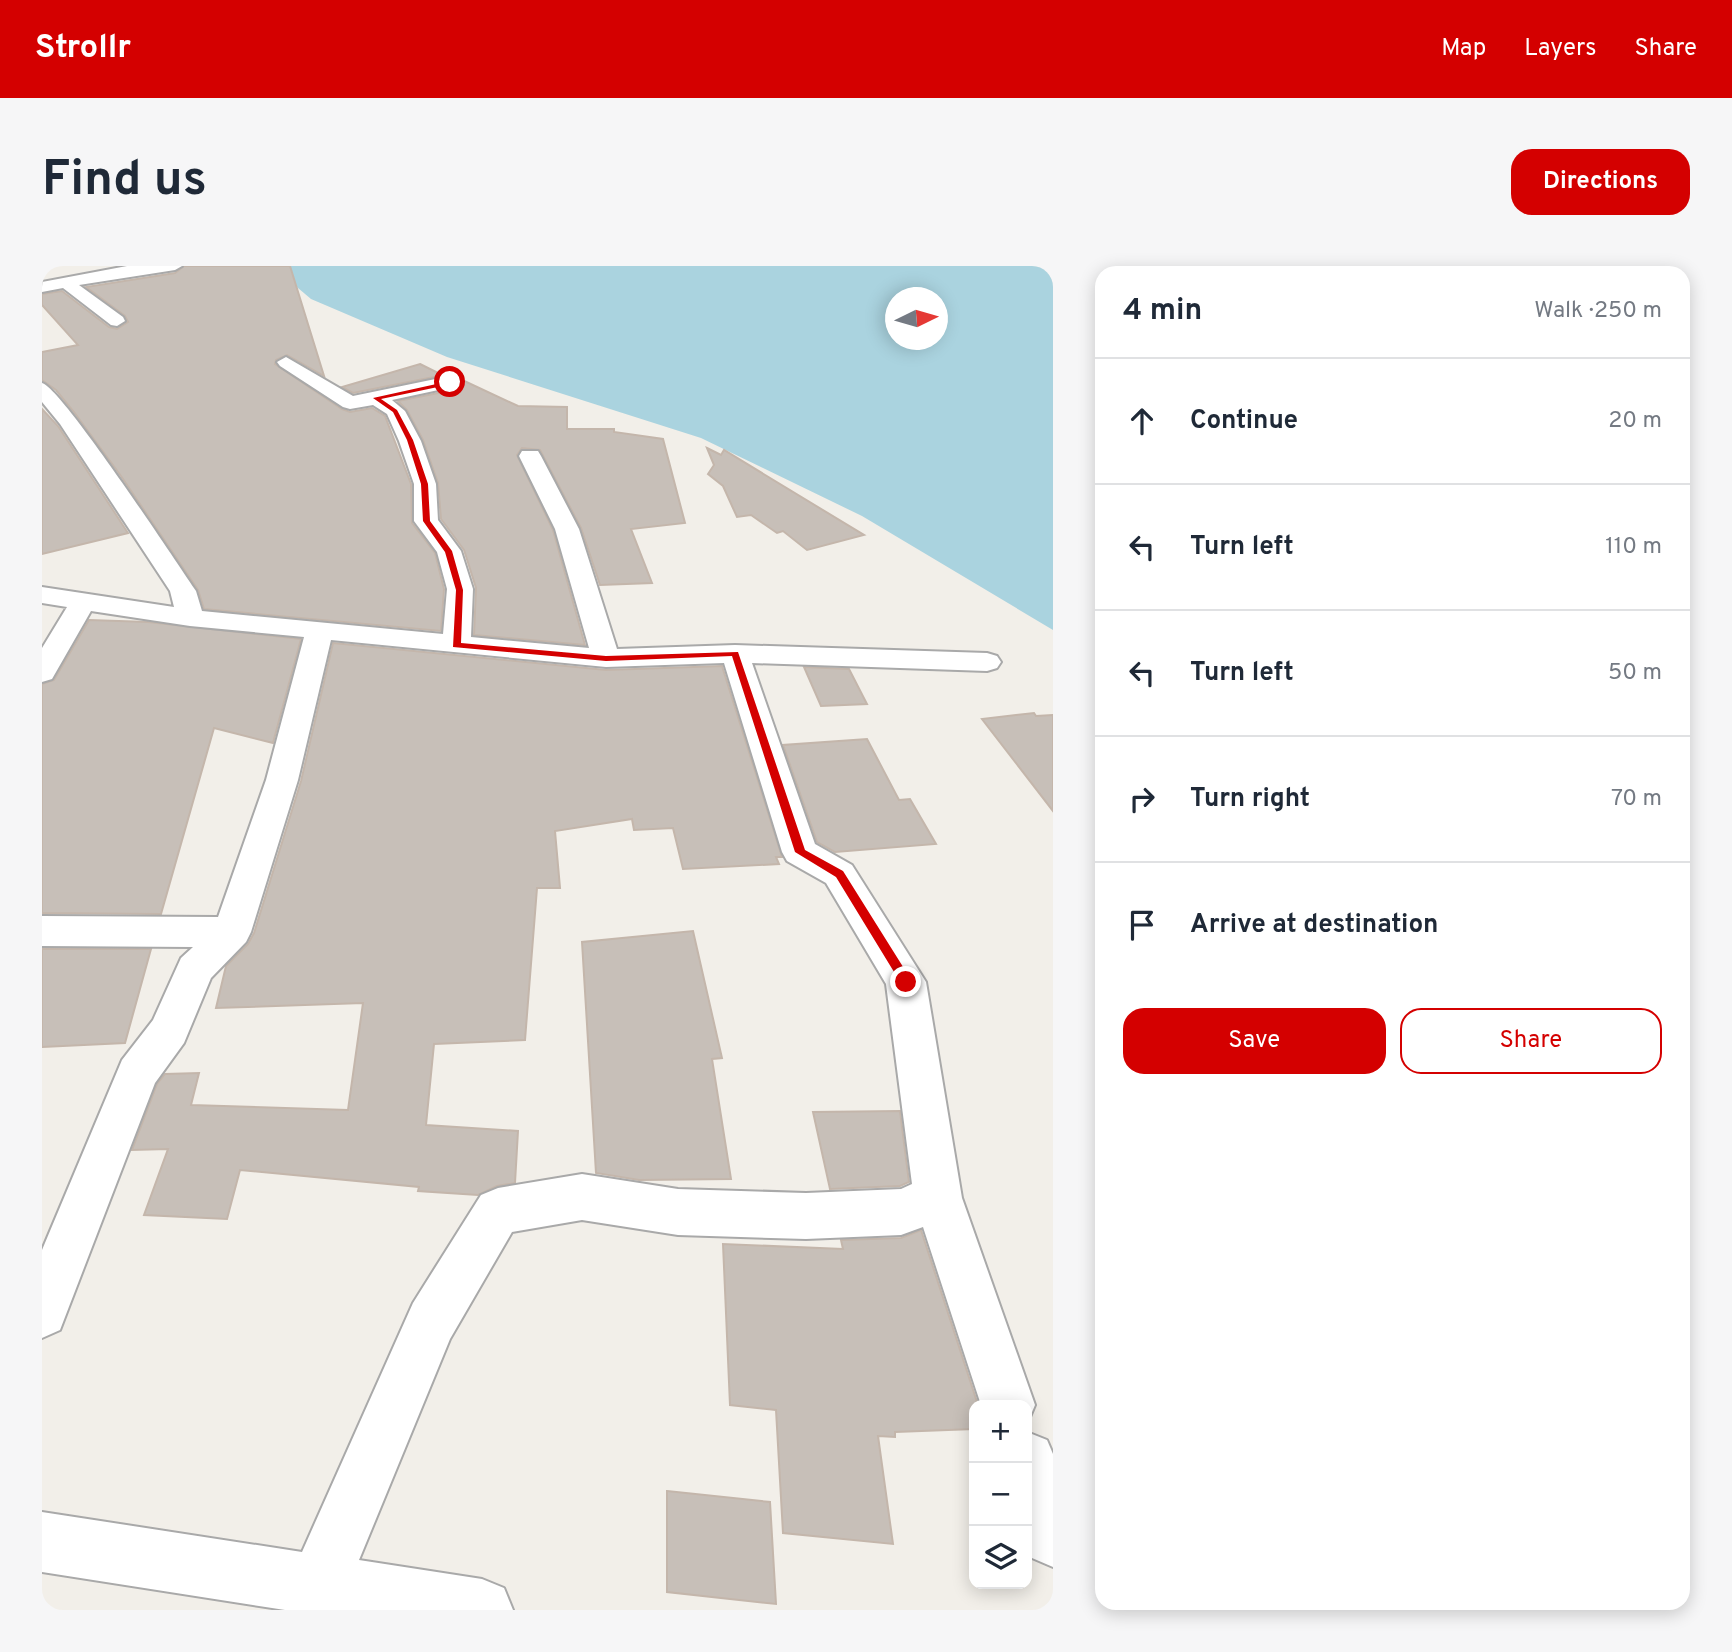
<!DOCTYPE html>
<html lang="en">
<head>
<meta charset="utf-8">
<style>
	body { margin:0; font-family:Overpass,sans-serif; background:#f6f6f7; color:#1f2937 }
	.controls { position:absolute; right:21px; bottom:21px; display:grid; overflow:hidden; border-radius:14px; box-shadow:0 4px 18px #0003 }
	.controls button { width:63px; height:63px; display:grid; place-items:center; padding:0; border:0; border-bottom:2px solid #e0e1e3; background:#fff; color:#1f2937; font:35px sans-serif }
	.compass { position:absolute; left:843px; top:21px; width:63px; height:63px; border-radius:50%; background:#fff; box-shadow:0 4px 18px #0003; rotate:85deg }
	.stop { position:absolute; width:21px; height:21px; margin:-16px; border:5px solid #d40000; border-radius:50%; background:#fff }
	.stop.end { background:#d40000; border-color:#fff; box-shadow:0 2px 7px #0008 }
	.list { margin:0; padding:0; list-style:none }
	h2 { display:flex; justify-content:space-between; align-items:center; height:91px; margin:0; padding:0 28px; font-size:30px }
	h2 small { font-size:23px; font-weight:400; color:#747a83 }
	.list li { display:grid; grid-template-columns:46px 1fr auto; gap:21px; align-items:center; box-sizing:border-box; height:126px; padding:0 28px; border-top:2px solid #e0e1e3 }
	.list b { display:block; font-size:26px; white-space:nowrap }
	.list em { font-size:23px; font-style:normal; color:#747a83 }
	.actions { display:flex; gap:14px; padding:21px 28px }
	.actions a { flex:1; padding:16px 0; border:2px solid #d40000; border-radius:21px; text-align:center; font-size:24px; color:#d40000 }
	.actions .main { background:#d40000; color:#fff }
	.icon { flex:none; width:38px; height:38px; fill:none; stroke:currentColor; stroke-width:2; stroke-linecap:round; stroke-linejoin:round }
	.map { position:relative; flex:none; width:1011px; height:1344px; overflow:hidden; border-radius:21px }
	header { display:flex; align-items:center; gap:42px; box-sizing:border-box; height:98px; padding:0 35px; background:#d40000; color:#fff }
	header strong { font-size:33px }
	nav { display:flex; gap:38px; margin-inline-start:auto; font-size:24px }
	.intro { display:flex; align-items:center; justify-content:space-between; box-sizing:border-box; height:168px; padding:0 42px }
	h1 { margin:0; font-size:49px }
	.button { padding:18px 32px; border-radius:21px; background:#d40000; color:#fff; font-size:24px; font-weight:700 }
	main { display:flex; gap:42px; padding:0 42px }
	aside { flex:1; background:#fff; border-radius:21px; box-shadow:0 4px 18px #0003 }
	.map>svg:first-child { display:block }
</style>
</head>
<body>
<header>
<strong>Strollr</strong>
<nav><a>Map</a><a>Layers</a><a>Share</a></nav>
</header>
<div class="intro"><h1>Find us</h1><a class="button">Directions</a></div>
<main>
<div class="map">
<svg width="1011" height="1344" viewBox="0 0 1011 1344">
	<rect width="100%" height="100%" fill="#f2efe9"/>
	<!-- water -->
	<path fill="#aad3df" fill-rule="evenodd" d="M230,0H1011V364L820,250L659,172L405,91L269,33ZM853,32H895V74H853Z"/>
	<!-- building -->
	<g fill="#c7bfb8" stroke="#c4b6ab" stroke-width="2">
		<polygon points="142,0 248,0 282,110 245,89 234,94 233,98 300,143 308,146 330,142 343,150 369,218 370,257 393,287 402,323 399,365 162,343 156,324 79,210 32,146 14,124 0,114 0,86 36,79 0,39 0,28 20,25 67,61 75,63 86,56 83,50 44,21 133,7"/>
		<polygon points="378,98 398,108 407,108 311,127 300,121"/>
		<polygon points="418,113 476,140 525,141 525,163 572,163 572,166 621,173 643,257 589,263 610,317 558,319 539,262 498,184 480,182 475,189 511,264 543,379 432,369 434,322 422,284 399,253 396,217 381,174 365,144 356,135 416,123 421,116"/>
		<polygon points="0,143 16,160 86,267 0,288"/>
		<polygon points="665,182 679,189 682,184 822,269 765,284 741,265 735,267 709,249 695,251 681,220 666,208 672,199"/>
		<polygon points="47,354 106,356 259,373 231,477 172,462 119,648 0,647 0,418 12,414"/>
		<polygon points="291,377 564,404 680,400 740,591 734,591 737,598 641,603 631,562 592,564 590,553 513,565 518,622 495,622 483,774 392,778 384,859 476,865 473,917 455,920 436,929 376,925 377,921 198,904 185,953 102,949 126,883 90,884 115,818 123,808 157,807 149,839 306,844 321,737 174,742 184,700 206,678 212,667 259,515"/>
		<polygon points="762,401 807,403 825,438 779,440"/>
		<polygon points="992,447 994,450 1011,449 1011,545 940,453"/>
		<polygon points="825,473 857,534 868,533 894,578 793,586 775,576 741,479"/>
		<polygon points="651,665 680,792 670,793 689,913 597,914 554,907 540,676"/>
		<polygon points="0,683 109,683 83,777 0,781"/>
		<polygon points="858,845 867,916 858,920 788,923 771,846"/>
		<polygon points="879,964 936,1139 932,1139 932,1163 853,1166 853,1171 836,1170 851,1278 741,1267 734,1144 688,1139 681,978 801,983 799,974 859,972"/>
		<polygon points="625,1225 728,1236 734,1338 625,1326"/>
	</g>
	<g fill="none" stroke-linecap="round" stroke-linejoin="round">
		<!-- minor casing -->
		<g stroke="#a9a9a9" stroke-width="4">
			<g id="minor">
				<polygon points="85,0 140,0 133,4 37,19 81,51 83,55 75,60 69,59 21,22 0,26 0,16"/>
				<path d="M244,91L311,130L408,110L418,116L415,120L350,134L363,145L379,175L394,218L396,254L419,285L431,323L429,371L547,382L513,263L477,190L480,185H496L499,190L537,263L575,383L693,379L945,387L955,390L959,396L955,402L945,405L710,397L773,578L810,599L884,716L920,932L993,1139L985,1158V1139H939L881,961L859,969L764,973L636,969L540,954L470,966L408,1073L317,1294L440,1313L462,1322L471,1344H243L0,1306V1246L260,1286L371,1037L439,929L456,922L540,908L636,923L764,927L859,923L870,918L844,718L784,617L745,595L740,586L682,397L564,401L289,374L256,514L209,666L204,676L169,712L142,777L113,817L18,1064L0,1072V984L80,794L111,754L139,692L151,681L0,680V650L176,651L224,514L262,371L148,360L49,345L10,413L0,416V382L25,341L0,337V321L132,341L128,325L18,158L0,136V117C20,122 134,296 154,325L160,345L401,368L405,323L395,286L372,255V218L357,175L345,148L331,139L308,143L301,141L238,100L235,96Z"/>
				<polygon points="985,1166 1005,1174 1011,1188 1011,1301 990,1292 985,1279"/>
			</g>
		</g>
		<!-- minor -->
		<use href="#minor" fill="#fff" fill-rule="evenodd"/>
	</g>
	<!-- route -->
	<polygon fill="#d40000" points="408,115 410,118 339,133 355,144 371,174 386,218 388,255 410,285 421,324 419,377 564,390 696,386 763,584 801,605 868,712 868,719 860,719 794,611 753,586 690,390 564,395 411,381 414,324 403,286 381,255 379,218 365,174 351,146 331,132"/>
</svg>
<div class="controls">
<button>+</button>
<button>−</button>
<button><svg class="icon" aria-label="layers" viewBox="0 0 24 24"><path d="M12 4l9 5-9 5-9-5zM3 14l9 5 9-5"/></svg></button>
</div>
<svg class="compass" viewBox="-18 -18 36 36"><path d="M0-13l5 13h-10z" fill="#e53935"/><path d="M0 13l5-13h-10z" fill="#747a83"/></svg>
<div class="stop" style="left:408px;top:116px"></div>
<div class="stop end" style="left:864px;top:716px"></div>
</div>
<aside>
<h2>4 min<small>Walk · 250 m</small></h2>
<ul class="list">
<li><svg class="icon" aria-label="ahead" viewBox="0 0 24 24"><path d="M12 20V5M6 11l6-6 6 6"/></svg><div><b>Continue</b></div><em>20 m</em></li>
<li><svg class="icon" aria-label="left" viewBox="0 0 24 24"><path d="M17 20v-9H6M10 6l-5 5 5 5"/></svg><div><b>Turn left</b></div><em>110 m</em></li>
<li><svg class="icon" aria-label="left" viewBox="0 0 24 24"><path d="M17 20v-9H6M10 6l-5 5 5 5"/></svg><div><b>Turn left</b></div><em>50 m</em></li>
<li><svg class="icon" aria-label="right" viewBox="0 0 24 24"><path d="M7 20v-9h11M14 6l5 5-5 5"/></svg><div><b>Turn right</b></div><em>70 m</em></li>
<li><svg class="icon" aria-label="arrive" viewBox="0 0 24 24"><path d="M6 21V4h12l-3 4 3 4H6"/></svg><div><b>Arrive at destination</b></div></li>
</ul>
<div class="actions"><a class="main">Save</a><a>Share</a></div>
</aside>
</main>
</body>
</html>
